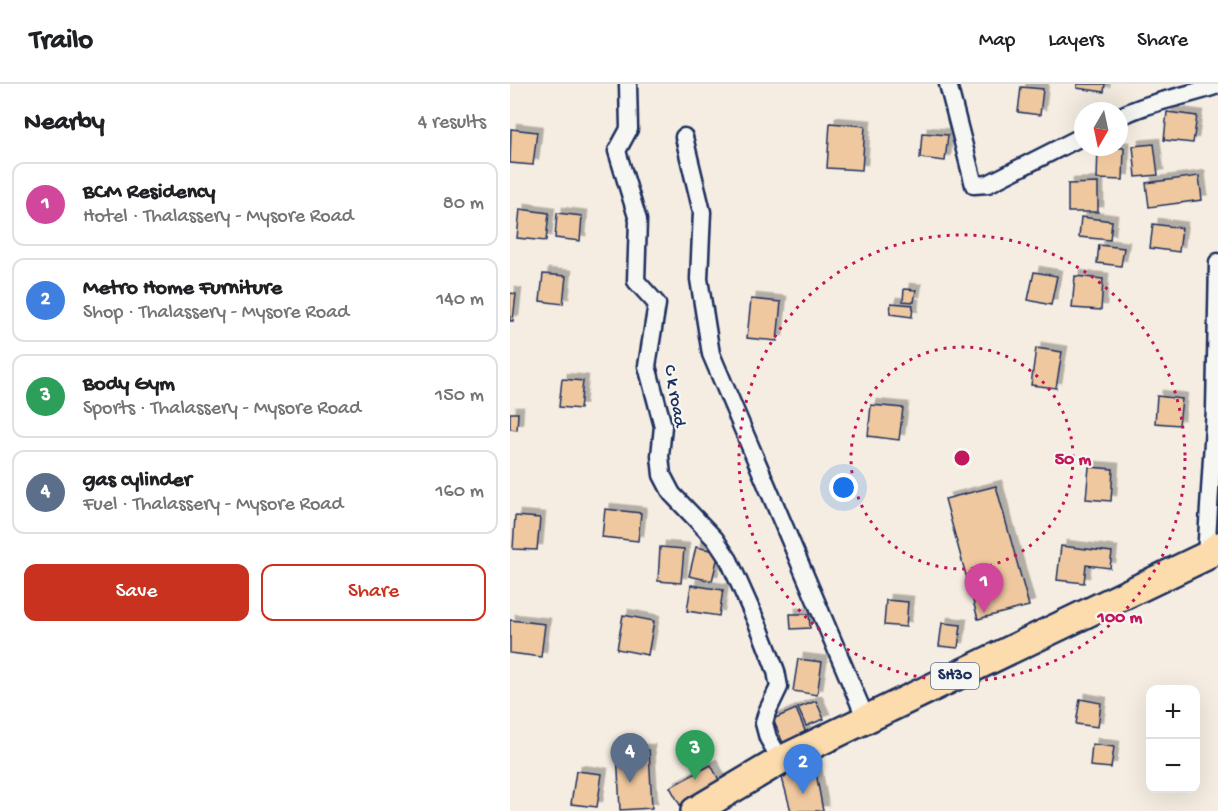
<!DOCTYPE html>
<html lang="en">
<head>
<meta charset="utf-8">
<style>
	body { margin:0; font-family:"Gochi Hand",sans-serif; background:#f6f6f6; color:#202124 }
	.controls { position:absolute; right:18px; bottom:18px; display:grid; overflow:hidden; border-radius:12px; box-shadow:0 6px 24px #0002 }
	.controls button { width:54px; height:54px; display:grid; place-items:center; padding:0; border:0; border-bottom:2px solid #e0e0e0; background:#fff; color:#202124; font:30px sans-serif }
	.compass { position:absolute; left:564px; top:18px; width:54px; height:54px; border-radius:50%; background:#fff; box-shadow:0 6px 24px #0002; rotate:189deg }
	.you { position:absolute; left:334px; top:404px; width:21px; height:21px; margin:-15px; border:4px solid #fff; border-radius:50%; background:#1a73e8; box-shadow:0 0 0 9px #1a73e833 }
	.badge { display:grid; place-items:center; width:39px; height:39px; border-radius:50%; background:#c8321e; color:#fff; font-size:20px; font-weight:700 }
	.pin { position:absolute; translate:-50% -50px; filter:drop-shadow(0 2px 3px #0008) }
	.pin::after { content:''; position:absolute; top:32px; width:21px; height:18px; background:inherit; clip-path:polygon(0 0,100% 0,50% 100%) }
	.list { margin:0; padding:0; list-style:none }
	h2 { display:flex; justify-content:space-between; align-items:center; height:78px; margin:0; padding:0 24px; font-size:26px }
	h2 small { font-size:20px; font-weight:400; color:#757577 }
	.list li { display:grid; grid-template-columns:39px 1fr auto; gap:18px; align-items:center; box-sizing:border-box; height:84px; margin:0 12px 12px; padding:0 12px; border:2px solid #e0e0e0; border-radius:12px }
	.list b { display:block; font-size:22px; white-space:nowrap }
	.list p { margin:0; font-size:20px; white-space:nowrap; color:#757577 }
	.list em { font-size:20px; font-style:normal; color:#757577 }
	.actions { display:flex; gap:12px; padding:18px 24px }
	.actions a { flex:1; padding:14px 0; border:2px solid #c8321e; border-radius:12px; text-align:center; font-size:21px; color:#c8321e }
	.actions .main { background:#c8321e; color:#fff }
	.map { position:relative; flex:none; width:708px; height:727px; overflow:hidden }
	header { display:flex; align-items:center; gap:36px; box-sizing:border-box; height:84px; padding:0 30px; background:#fff; border-bottom:2px solid #e0e0e0 }
	header strong { font-size:28px }
	nav { display:flex; gap:33px; margin-inline-start:auto; font-size:21px }
	main { display:flex }
	aside { flex:1; background:#fff }
	.map>svg:first-child { display:block }
</style>
</head>
<body>
<header>
<strong>Trailo</strong>
<nav><a>Map</a><a>Layers</a><a>Share</a></nav>
</header>
<main>
<aside>
<h2>Nearby<small>4 results</small></h2>
<ul class="list">
<li><span class="badge" style="background:#d1479c">1</span><div><b>BCM Residency</b><p>Hotel · Thalassery - Mysore Road</p></div><em>80 m</em></li>
<li><span class="badge" style="background:#3f7fe0">2</span><div><b>Metro Home Furniture</b><p>Shop · Thalassery - Mysore Road</p></div><em>140 m</em></li>
<li><span class="badge" style="background:#2e9e5b">3</span><div><b>Body Gym</b><p>Sports · Thalassery - Mysore Road</p></div><em>150 m</em></li>
<li><span class="badge" style="background:#5c6f8a">4</span><div><b>gas cylinder</b><p>Fuel · Thalassery - Mysore Road</p></div><em>160 m</em></li>
</ul>
<div class="actions"><a class="main">Save</a><a>Share</a></div>
</aside>
<div class="map">
<svg width="708" height="727" viewBox="0 0 708 727">
	<defs>
		<filter id="shadow"><feDropShadow dx="5.5" dy="-5.5" stdDeviation="0" flood-color="#0004"/></filter>
	</defs>
	<rect width="100%" height="100%" fill="#f5ede1"/>
	<filter id="ink" filterUnits="userSpaceOnUse"><feTurbulence type="fractalNoise" baseFrequency=".0167" numOctaves="2"/><feDisplacementMap in="SourceGraphic" scale="12" xChannelSelector="R" yChannelSelector="G"/><feConvolveMatrix kernelMatrix="1 2 1 2 8 2 1 2 1" color-interpolation-filters="sRGB"/></filter>
	<g filter="url(#ink)">
		<!-- building -->
		<g fill="#efc89f" stroke="#1b2f5e" stroke-width="1.5" filter="url(#shadow)">
			<polygon points="567,0 595,0 594,8 567,4"/>
			<polygon points="511,3 533,5 530,31 508,28"/>
			<polygon points="657,28 687,32 683,59 654,56"/>
			<polygon points="320,39 355,42 352,86 317,84"/>
			<polygon points="1,45 27,48 23,81 0,79"/>
			<polygon points="412,49 438,51 435,77 410,74"/>
			<polygon points="644,60 648,91 626,93 623,62"/>
			<polygon points="588,63 614,64 613,96 587,95"/>
			<polygon points="689,92 692,116 639,123 636,99"/>
			<polygon points="588,99 588,128 558,128 558,100"/>
			<polygon points="10,125 39,129 36,157 7,154"/>
			<polygon points="47,129 72,132 70,157 45,154"/>
			<polygon points="571,133 602,137 600,156 569,153"/>
			<polygon points="643,140 672,144 669,168 640,164"/>
			<polygon points="589,161 614,164 611,182 587,179"/>
			<polygon points="524,188 547,192 541,221 518,216"/>
			<polygon points="33,190 56,192 53,220 30,217"/>
			<polygon points="565,192 593,195 591,226 562,224"/>
			<polygon points="394,205 406,206 404,218 393,217"/>
			<polygon points="0,209 6,210 3,237 0,237"/>
			<polygon points="241,215 271,218 267,257 237,254"/>
			<polygon points="381,219 403,221 402,233 380,230"/>
			<polygon points="526,264 552,268 546,304 521,301"/>
			<polygon points="52,295 73,297 70,325 49,323"/>
			<polygon points="647,312 672,315 669,341 645,339"/>
			<polygon points="361,321 393,324 389,356 358,352"/>
			<polygon points="0,329 8,329 7,346 0,345"/>
			<polygon points="579,383 603,385 601,417 576,415"/>
			<polygon points="486,402 519,522 468,535 435,415"/>
			<polygon points="95,425 131,429 128,457 92,453"/>
			<polygon points="5,432 30,434 27,466 3,465"/>
			<polygon points="551,462 602,468 600,484 576,481 574,499 547,496"/>
			<polygon points="150,463 174,465 171,499 148,497"/>
			<polygon points="186,463 209,468 202,497 179,492"/>
			<polygon points="181,501 213,506 209,532 177,527"/>
			<polygon points="376,516 398,518 396,543 374,541"/>
			<polygon points="280,530 299,530 300,544 281,545"/>
			<polygon points="113,531 144,537 138,571 107,565"/>
			<polygon points="0,536 35,540 31,573 0,569"/>
			<polygon points="432,539 451,541 448,564 429,562"/>
			<polygon points="288,575 312,578 307,611 283,607"/>
			<polygon points="570,615 591,619 588,643 566,640"/>
			<polygon points="306,617 314,635 296,642 288,624"/>
			<polygon points="286,625 296,649 273,659 263,635"/>
			<polygon points="582,660 604,663 601,684 580,682"/>
			<polygon points="139,666 142,724 110,726 107,667"/>
			<polygon points="304,678 313,727 281,727 272,694"/>
			<polygon points="201,681 211,700 170,721 160,703"/>
			<polygon points="66,687 92,690 87,723 61,720"/>
		</g>
		<g fill="none" stroke-linecap="round" stroke-linejoin="round">
			<!-- street casing -->
			<g stroke="#1b2f5e" stroke-width="21">
				<g id="street">
					<polyline points="118,0 119,45 107,67 128,136 126,197 147,220 137,282 153,342 150,372 152,391 162,410 205,455 219,476 251,548 266,587 269,603 257,628 254,639 258,654 271,676"/>
					<polyline points="438,0 464,101 478,100 573,52"/>
					<path d="M609,33C640,17 675,13 708,1"/>
					<polyline points="174,53 192,128 189,195 201,270 356,635"/>
					<polyline points="696,472 705,325 708,178"/>
				</g>
			</g>
			<!-- primary casing -->
			<g stroke="#1b2f5e" stroke-width="32">
				<polyline id="primary" points="185,727 271,676 696,472 708,462"/>
			</g>
			<!-- street -->
			<use href="#street" stroke="#f6f6f2" stroke-width="16"/>
			<!-- primary -->
			<use href="#primary" stroke="#fcdcac" stroke-width="27"/>
		</g>
	</g>
	<!-- distance rings -->
	<g fill="none" stroke="#c2185b" stroke-width="3" stroke-dasharray="3 6">
		<circle cx="452" cy="374" r="111"/>
		<circle cx="452" cy="374" r="223"/>
	</g>
	<g text-anchor="middle" dominant-baseline="central" stroke-width="4.5" stroke-linejoin="round" paint-order="stroke">
		<!-- shield labels -->
		<rect fill="#f6f6f2" stroke="#5d6b8a" stroke-width="1.5" x="421" y="579" width="48" height="26" rx="4.5"/>
		<g font-size="16" font-weight="bold" fill="#1b2f5e">
			<text x="445" y="592">SH30</text>
		</g>
		<!-- street labels -->
		<g font-size="18" fill="#1b2f5e" stroke="#f6f6f2">
			<text transform="translate(164 312) rotate(80)">C k road</text>
		</g>
	</g>
	<circle cx="452" cy="374" r="9" fill="#c2185b" stroke="#f6f6f2" stroke-width="3"/>
	<g font-size="18" text-anchor="middle" font-weight="bold" fill="#c2185b" stroke="#f6f6f2" stroke-width="4.5" stroke-linejoin="round" paint-order="stroke">
		<text x="563" y="380">50 m</text>
		<text x="610" y="538">100 m</text>
	</g>
</svg>
<div class="controls">
<button>+</button>
<button>−</button>
</div>
<svg class="compass" viewBox="-18 -18 36 36"><path d="M0-13l5 13h-10z" fill="#e53935"/><path d="M0 13l5-13h-10z" fill="#757577"/></svg>
<div class="you"></div>
<div class="pin badge" style="left:474px;top:529px;background:#d1479c">1</div>
<div class="pin badge" style="left:293px;top:710px;background:#3f7fe0">2</div>
<div class="pin badge" style="left:185px;top:696px;background:#2e9e5b">3</div>
<div class="pin badge" style="left:120px;top:699px;background:#5c6f8a">4</div>
</div>
</main>
</body>
</html>
